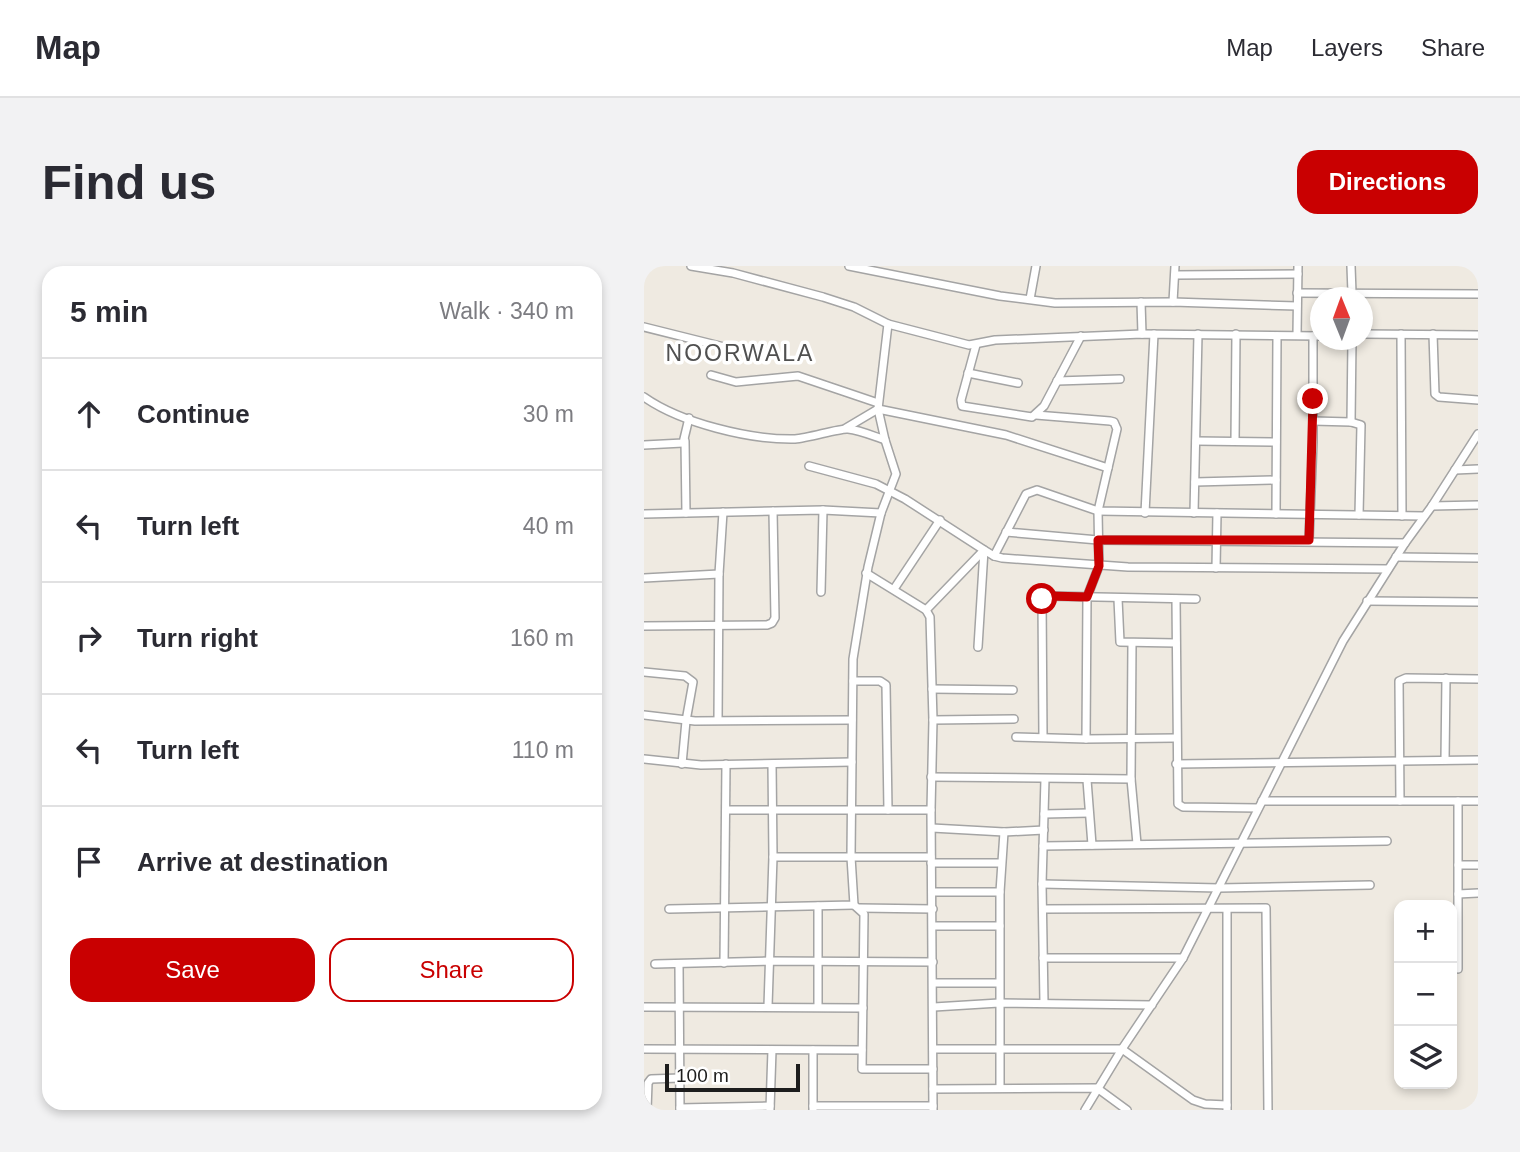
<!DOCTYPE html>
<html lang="en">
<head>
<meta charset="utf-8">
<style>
	body { margin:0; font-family:Arial,sans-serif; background:#f2f2f3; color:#2b2b33 }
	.controls { position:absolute; right:21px; bottom:21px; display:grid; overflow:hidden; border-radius:14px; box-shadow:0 4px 10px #0003 }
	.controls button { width:63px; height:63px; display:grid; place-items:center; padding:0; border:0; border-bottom:2px solid #e1e1e2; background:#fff; color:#2b2b33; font:35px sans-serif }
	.compass { position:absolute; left:666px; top:21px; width:63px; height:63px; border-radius:50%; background:#fff; box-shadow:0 4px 10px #0003; rotate:359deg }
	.scale { position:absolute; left:21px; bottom:18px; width:135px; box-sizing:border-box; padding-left:7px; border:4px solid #1d1d1d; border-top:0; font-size:19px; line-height:24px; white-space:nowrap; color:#1d1d1d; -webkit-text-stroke:5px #fff; paint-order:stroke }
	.stop { position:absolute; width:21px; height:21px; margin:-16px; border:5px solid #c90001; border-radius:50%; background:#fff }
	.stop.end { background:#c90001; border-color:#fff; box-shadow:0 2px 7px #0008 }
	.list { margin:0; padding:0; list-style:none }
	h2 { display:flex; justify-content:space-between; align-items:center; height:91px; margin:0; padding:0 28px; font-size:30px }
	h2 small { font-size:23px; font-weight:400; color:#7c7c81 }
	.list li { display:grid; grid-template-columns:46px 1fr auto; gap:21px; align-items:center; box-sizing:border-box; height:112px; padding:0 28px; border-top:2px solid #e1e1e2 }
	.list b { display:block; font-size:26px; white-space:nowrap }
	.list em { font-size:23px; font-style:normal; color:#7c7c81 }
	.actions { display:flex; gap:14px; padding:21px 28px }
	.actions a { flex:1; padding:16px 0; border:2px solid #c90001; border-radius:21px; text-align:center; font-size:24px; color:#c90001 }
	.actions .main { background:#c90001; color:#fff }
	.icon { flex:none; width:38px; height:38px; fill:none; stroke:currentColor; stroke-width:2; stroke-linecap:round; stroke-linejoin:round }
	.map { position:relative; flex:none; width:834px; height:844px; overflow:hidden; border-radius:21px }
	header { display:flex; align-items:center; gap:42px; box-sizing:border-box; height:98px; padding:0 35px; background:#fff; border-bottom:2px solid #e1e1e2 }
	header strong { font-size:33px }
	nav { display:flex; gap:38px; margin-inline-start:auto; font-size:24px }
	.intro { display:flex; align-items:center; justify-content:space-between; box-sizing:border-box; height:168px; padding:0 42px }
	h1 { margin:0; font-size:49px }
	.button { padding:18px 32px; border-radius:21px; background:#c90001; color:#fff; font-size:24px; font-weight:700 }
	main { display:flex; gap:42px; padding:0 42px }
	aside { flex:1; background:#fff; border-radius:21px; box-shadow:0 4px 10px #0003 }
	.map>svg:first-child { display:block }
</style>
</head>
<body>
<header>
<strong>Map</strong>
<nav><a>Map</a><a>Layers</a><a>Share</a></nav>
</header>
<div class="intro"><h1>Find us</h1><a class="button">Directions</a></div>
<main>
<aside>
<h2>5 min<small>Walk · 340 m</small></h2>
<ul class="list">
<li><svg class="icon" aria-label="ahead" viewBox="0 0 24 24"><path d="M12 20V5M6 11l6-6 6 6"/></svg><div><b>Continue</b></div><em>30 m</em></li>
<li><svg class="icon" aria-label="left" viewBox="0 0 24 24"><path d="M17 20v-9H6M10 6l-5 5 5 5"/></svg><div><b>Turn left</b></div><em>40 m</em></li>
<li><svg class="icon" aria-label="right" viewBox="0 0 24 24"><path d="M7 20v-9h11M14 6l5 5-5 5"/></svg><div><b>Turn right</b></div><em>160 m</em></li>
<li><svg class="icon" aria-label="left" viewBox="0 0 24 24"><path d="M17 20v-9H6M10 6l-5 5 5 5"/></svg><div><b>Turn left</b></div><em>110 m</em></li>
<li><svg class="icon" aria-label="arrive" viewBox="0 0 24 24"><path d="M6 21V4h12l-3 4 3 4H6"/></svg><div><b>Arrive at destination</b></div></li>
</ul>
<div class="actions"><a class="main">Save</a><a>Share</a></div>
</aside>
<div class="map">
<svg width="834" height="844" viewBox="0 0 834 844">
	<rect width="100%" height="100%" fill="#efeae1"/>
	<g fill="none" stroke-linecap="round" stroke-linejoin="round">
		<!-- minor casing -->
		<g stroke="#a4a4a4" stroke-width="10">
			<g id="minor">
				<polyline points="47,0 89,7 179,31 210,41 244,58 325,79 351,74 498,68 676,70"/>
				<polyline points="205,0 356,30 411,37 529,36 653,40"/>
				<polyline points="707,0 708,27"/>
				<polyline points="531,9 654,8"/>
				<polyline points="653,27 834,28"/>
				<polyline points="386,33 392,0"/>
				<polyline points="497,36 498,68"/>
				<polyline points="529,36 531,0"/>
				<polyline points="0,61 84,82"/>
				<polyline points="718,68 834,69"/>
				<polyline points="757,68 758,250"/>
				<polyline points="789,68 791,128 795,131 834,134"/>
				<polyline points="653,69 654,0"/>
				<polyline points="332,79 317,134 318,140 388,151 400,140 437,70"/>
				<polyline points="324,107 374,117"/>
				<polyline points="67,109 92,116 154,110 234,137"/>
				<polyline points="413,115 476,113"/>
				<path d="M0,131C37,157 106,174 151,173C165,172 196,162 204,163C216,164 229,170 241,174"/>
				<polyline points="392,149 466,155 470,156 473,163 454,245 455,300 443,331 442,473"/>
				<polyline points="669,155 707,156 717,159 715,249"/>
				<polyline points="707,156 708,74"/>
				<polyline points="202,162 234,143 362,169 464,202"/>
				<polyline points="41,175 42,247"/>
				<polyline points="552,175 632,176"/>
				<polyline points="591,175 592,68"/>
				<polyline points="0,179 39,177 45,152"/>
				<polyline points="165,200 232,218 261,233 340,284 334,381"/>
				<polyline points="811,204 834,203"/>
				<polyline points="551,216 632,214"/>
				<polyline points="788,240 834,239"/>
				<polyline points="501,247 510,68"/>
				<polyline points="550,247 554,68"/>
				<polyline points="0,248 179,244 237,247"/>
				<polyline points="632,248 633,70"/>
				<polyline points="362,266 454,274 761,277"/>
				<polyline points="665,274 669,176 669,70"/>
				<polyline points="350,290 382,228 393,224 454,245 780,250"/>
				<polyline points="752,291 834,292"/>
				<polyline points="572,302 573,247"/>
				<polyline points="222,307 282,344 286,351 289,454 287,544 289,844"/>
				<polyline points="0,312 75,308"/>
				<polyline points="250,323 296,254"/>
				<polyline points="177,326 179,244"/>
				<polyline points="474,333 476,376 532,377"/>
				<polyline points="532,333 534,538 539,541 614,542"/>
				<polyline points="723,335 834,336"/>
				<polyline points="282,344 340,284 350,290 358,292 484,301 744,303"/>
				<polyline points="0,360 123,359 128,357 131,352 129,245"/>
				<polyline points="488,377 487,513 493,578"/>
				<polyline points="0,406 41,410 49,416 42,455 38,498"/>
				<polyline points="209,415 236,415 242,419 244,544"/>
				<polyline points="288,423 369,424"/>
				<polyline points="0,449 51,455 208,454"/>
				<polyline points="74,454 75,308 79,246"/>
				<polyline points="289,454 370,453"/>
				<polyline points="372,471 442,473 532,472"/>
				<polyline points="399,471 398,333 405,330 552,333"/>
				<polyline points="0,493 57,499 208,496"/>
				<polyline points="801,494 802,412"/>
				<polyline points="532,498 834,494"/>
				<polyline points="287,511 487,513"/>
				<polyline points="443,514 448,579"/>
				<polyline points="618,535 834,535"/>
				<polyline points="756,535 755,415 762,412 834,413"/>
				<polyline points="82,544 287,544"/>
				<polyline points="400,548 445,547"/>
				<polyline points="288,562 360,566 400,564"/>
				<polyline points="399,580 743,575"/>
				<polyline points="129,591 287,591"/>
				<polyline points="287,597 357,597"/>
				<polyline points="814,599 834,599"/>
				<polyline points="398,618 575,622 726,619"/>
				<polyline points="288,626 356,626"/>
				<polyline points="814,628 834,627"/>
				<polyline points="210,639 220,648 218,803 289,803"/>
				<polyline points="215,642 289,643"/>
				<polyline points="25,643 210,639 207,591 209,393 224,301 237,247 252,208 241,174 234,143 244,58"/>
				<polyline points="399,643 622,642 624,844"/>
				<polyline points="583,643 583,844"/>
				<polyline points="289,660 356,660"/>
				<polyline points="399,692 539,692"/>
				<polyline points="80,697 82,498"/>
				<polyline points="11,698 126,695 289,696"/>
				<polyline points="35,699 36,844"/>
				<polyline points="814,703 814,535"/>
				<polyline points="289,717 355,717"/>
				<polyline points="400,737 398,618 401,513"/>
				<polyline points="124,740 129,591 128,498"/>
				<polyline points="0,741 219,742"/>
				<polyline points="174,741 174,640"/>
				<polyline points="290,741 355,737 508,739"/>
				<polyline points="0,783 218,784"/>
				<polyline points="289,783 478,783 549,834 561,838 583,839"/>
				<polyline points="356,822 356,626 360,566"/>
				<polyline points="289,823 453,822 483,844"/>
				<polyline points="169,840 289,840"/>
				<polyline points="36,842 126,840"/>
				<polyline points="126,843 128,784"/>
				<polyline points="169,843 169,784"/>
				<polyline points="3,844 4,817 7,813 36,812"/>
				<polyline points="441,844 478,783 539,692 699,375 761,277 788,240 834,168"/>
			</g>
		</g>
		<!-- minor -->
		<use href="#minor" stroke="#fff" stroke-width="7"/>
	</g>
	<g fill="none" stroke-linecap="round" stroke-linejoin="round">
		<!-- route -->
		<polyline stroke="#c90001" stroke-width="9" points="398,333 405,330 443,331 455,300 454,274 665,274 669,133"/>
	</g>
	<g text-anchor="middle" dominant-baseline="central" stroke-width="7" stroke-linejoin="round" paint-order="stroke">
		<!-- quarter labels -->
		<g font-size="23" letter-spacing="2" fill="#505050" stroke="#fff">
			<text x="96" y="87">NOORWALA</text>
		</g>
	</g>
</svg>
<div class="controls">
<button>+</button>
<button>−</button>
<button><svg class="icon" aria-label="layers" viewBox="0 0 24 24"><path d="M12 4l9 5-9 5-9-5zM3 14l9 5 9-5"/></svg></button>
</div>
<svg class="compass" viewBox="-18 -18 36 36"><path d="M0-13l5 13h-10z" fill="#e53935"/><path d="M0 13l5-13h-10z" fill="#7c7c81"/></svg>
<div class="scale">100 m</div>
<div class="stop" style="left:398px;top:333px"></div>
<div class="stop end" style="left:669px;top:133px"></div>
</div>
</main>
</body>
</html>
